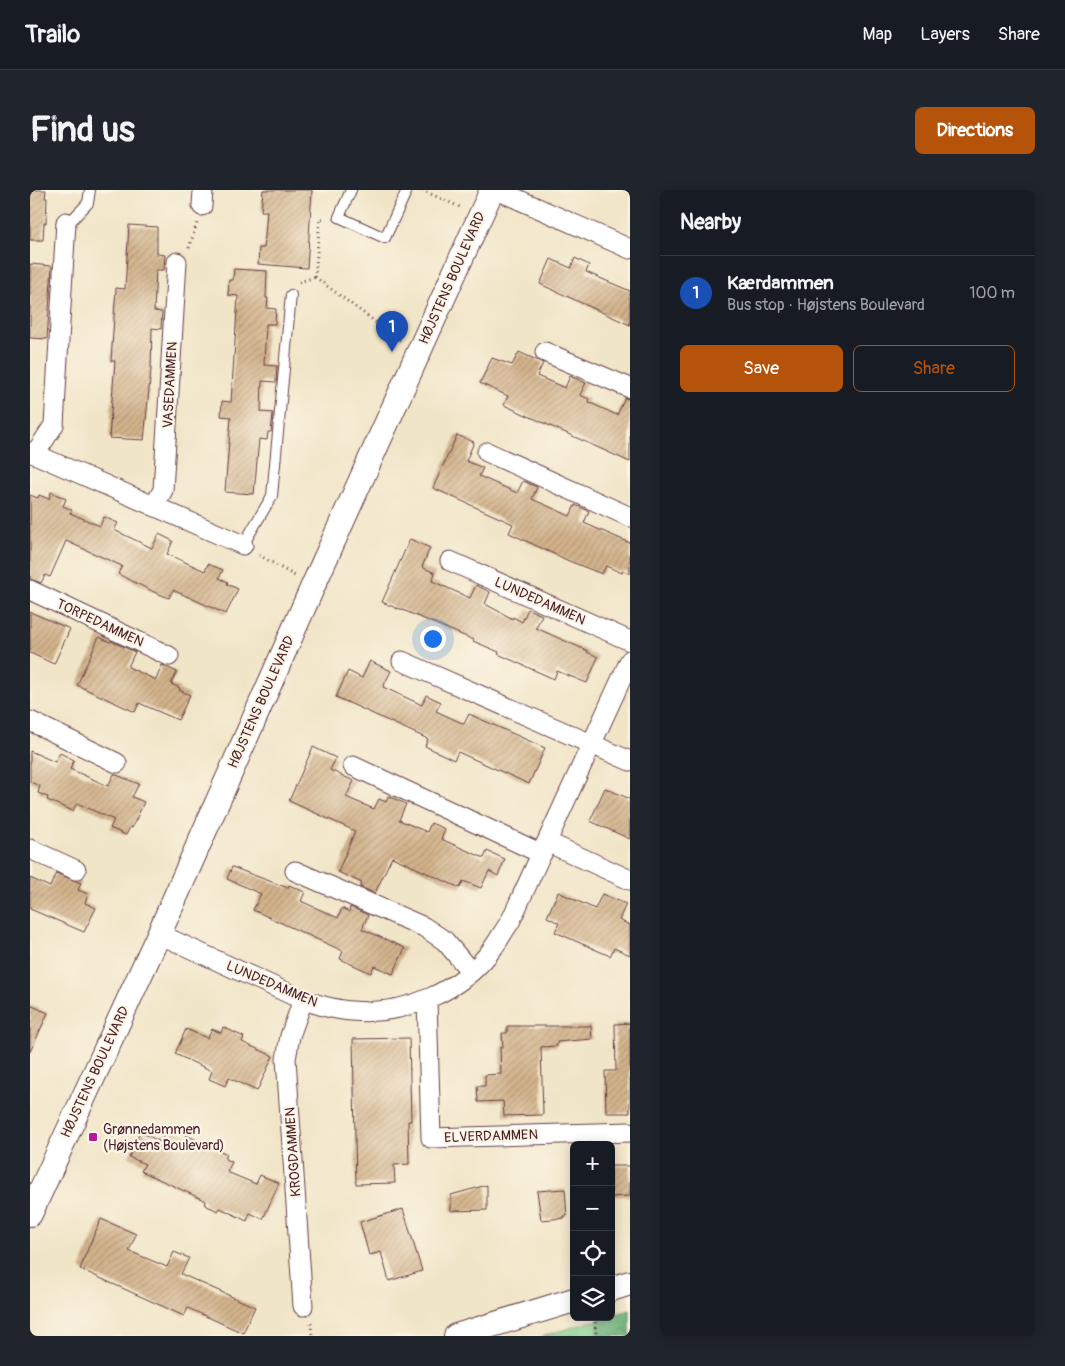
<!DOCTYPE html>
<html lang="en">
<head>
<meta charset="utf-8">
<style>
	body { margin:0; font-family:Pangolin,sans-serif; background:#20242c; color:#f1f3f6 }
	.controls { position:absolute; right:15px; bottom:15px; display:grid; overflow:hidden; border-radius:8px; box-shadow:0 2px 12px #0003 }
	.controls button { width:45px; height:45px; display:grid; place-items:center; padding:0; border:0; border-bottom:1px solid #363941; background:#171b24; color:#f1f3f6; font:25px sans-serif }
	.you { position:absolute; left:402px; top:448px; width:18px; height:18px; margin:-12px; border:4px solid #fff; border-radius:50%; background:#1a73e8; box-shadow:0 0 0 8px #1a73e833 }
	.badge { display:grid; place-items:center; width:32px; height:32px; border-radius:50%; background:#b45309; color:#fff; font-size:16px; font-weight:700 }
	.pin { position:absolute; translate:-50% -41px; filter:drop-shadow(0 1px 2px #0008) }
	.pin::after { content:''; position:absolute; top:26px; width:18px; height:15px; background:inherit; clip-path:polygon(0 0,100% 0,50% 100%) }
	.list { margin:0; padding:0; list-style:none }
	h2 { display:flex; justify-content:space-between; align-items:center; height:65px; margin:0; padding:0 20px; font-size:21px }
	h2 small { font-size:16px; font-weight:400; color:#9ea1a6 }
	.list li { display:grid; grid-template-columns:32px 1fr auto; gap:15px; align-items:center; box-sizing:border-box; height:75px; padding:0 20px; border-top:1px solid #363941 }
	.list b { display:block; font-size:19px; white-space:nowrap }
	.list p { margin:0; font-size:16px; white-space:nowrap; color:#9ea1a6 }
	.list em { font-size:16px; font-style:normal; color:#9ea1a6 }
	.actions { display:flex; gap:10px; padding:15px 20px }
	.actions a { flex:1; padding:11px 0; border:1px solid #b45309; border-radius:8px; text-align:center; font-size:18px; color:#b45309 }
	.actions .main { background:#b45309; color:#fff }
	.icon { flex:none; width:28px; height:28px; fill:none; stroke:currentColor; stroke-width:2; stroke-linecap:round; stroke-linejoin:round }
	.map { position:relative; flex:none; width:600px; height:1146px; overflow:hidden; border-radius:8px }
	header { display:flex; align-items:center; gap:30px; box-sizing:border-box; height:70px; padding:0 25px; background:#171b24; border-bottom:1px solid #363941 }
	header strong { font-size:24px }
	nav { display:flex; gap:28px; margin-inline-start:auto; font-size:18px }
	.intro { display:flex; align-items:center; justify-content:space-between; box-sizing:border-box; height:120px; padding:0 30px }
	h1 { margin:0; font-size:35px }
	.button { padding:12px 22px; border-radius:8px; background:#b45309; color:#fff; font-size:18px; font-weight:700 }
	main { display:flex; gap:30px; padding:0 30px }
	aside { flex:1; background:#171b24; border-radius:8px; box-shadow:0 2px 12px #0003 }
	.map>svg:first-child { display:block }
</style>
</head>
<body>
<header>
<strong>Trailo</strong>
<nav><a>Map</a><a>Layers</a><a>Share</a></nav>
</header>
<div class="intro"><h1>Find us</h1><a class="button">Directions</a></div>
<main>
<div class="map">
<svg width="600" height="1146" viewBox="0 0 600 1146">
	<defs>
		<pattern id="forest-crowns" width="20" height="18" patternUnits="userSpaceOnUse" patternTransform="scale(1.25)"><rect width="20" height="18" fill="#6ab37a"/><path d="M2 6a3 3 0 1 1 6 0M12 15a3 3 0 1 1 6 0" fill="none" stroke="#599164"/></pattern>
		<pattern id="building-hatch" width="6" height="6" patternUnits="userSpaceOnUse" patternTransform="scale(1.25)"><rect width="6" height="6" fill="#d3b48c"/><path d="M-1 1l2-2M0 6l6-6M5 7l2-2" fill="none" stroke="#ad9273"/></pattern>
	</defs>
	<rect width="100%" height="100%" fill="#fcf5e5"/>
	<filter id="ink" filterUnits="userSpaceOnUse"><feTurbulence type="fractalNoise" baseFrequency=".02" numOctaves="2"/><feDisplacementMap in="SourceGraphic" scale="10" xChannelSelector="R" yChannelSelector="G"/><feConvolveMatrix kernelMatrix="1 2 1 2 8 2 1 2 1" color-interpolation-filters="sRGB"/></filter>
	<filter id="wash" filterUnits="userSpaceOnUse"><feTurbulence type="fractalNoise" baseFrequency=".0096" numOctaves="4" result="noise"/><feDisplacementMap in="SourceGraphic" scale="20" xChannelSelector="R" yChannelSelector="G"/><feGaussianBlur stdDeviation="1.12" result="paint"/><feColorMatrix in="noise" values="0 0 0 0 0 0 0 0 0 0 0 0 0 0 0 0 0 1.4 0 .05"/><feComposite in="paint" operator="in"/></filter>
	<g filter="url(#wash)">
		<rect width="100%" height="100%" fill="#f1e5c8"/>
		<!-- forest -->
		<polygon fill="url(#forest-crowns)" stroke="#5a6952" points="600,1120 600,1146 568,1146 568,1130 581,1127 581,1125"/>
		<!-- park -->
		<polygon fill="#83d190" stroke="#66785e" points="568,1130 568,1146 512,1146"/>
		<g id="blocks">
			<!-- building -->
			<g fill="url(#building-hatch)">
				<polygon points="0,0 16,0 15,8 17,8 16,33 14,33 13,50 0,50"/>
				<polygon points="233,0 282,0 277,78 228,74 229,58 234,58 237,21 231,21"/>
				<polygon points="99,35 127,37 127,64 135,65 134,80 126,80 124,121 132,122 131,139 122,138 121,179 114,250 79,248 85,171 81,171 86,98 95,99"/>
				<polygon points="545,68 559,75 556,82 600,101 600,135 510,94 521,69 541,78"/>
				<polygon points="0,74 22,76 17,149 0,148"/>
				<polygon points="204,79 237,81 236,108 238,108 237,118 246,119 245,134 236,134 234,175 247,176 246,192 232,191 231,222 243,223 241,242 238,242 237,250 229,249 224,304 195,302 201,227 191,226 192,211 201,212 208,106 198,105 199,90 203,90"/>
				<polygon points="489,162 513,173 507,186 535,198 540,186 556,193 550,205 559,209 558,212 587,225 595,208 600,209 600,272 474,215 478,206 450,193 462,168 482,175"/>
				<polygon points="427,245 444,252 436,271 453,278 449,286 487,303 493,291 507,297 502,309 540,326 545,315 559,321 554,333 600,353 600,384 593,380 592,383 576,376 572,384 539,371 479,343 483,334 403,298"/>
				<polygon points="21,302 36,309 33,316 42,320 40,323 70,336 74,327 88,333 84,340 122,358 129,344 143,351 137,364 175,381 178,374 193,380 189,388 198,392 197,394 208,399 196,424 143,400 139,408 124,402 88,384 92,376 36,351 20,387 15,385 11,393 0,389 0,305 8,308 9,305 19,309"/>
				<polygon points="380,349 400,358 392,377 405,383 402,391 440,408 446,395 460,402 455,414 483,429 483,427 492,432 498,419 512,425 506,438 558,461 557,462 568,467 557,493 527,481 524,489 468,464 469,462 443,451 444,450 368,418 368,419 352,412"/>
				<polygon points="0,422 40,439 24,474 0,463"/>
				<polygon points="69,447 80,452 81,451 105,462 98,477 126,490 132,475 147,482 141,494 150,498 149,500 160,505 148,530 109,513 105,522 47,495"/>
				<polygon points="340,471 361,481 353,497 392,515 396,505 411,512 406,521 434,534 439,524 515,558 499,594 428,562 424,570 395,556 398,549 306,507 318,481 332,488"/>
				<polygon points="283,557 306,568 300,580 324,591 316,607 344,619 349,609 356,612 358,606 376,614 369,630 397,642 401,633 415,639 411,649 454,668 457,661 475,669 468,686 459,681 451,698 433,691 430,698 362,667 345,703 330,697 332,693 308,682 325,641 259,611"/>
				<polygon points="0,561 25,572 30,563 44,570 40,579 78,596 84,584 109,594 102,607 114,612 102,638 100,637 96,645 80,638 84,630 47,613 43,621 17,610 18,607 8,603 10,596 0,592"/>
				<polygon points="575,598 600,609 600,649 560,631"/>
				<polygon points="202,677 258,698 259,695 275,702 271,711 308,728 312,718 319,722 320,717 338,725 332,739 375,758 363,784 344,776 341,783 310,769 313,761 223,720 231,704 197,689"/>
				<polygon points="26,683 51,693 48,700 58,704 55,713 66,718 54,742 0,719 0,688 20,697"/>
				<polygon points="528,702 565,719 572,704 596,714 589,730 600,735 600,765 584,758 580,766 525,742 529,733 517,727"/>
				<polygon points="0,815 18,823 0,862"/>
				<polygon points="600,833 600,923 576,923 575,881 586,881 585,834"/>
				<polygon points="477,836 561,836 562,849 527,852 527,856 511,857 513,923 512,925 474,926 473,911 448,912 447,896 455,896 455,885 471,884 470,857 473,857 472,843 477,843"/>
				<polygon points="193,837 214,847 212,852 243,866 227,901 199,888 195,896 179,889 182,881 145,864 156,839 177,848 182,839 191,843"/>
				<polygon points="379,848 381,931 378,931 379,974 364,975 365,993 326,994 323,849"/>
				<polygon points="145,940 197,964 195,969 202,972 197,982 226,994 230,985 249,993 233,1029 220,1023 217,1031 190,1018 188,1021 175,1015 176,1011 111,981 115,974 99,967 110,942 131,952 135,942 142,945"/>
				<polygon points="581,976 600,976 600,1006 581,1007"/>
				<polygon points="457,995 457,1020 421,1021 421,1005"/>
				<polygon points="535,999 537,1026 534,1026 534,1028 511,1030 507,1001"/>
				<polygon points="373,1019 392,1081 359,1091 351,1062 339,1065 330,1032"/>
				<polygon points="71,1029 106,1044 99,1061 137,1077 144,1062 159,1068 151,1084 225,1117 213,1143 158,1118 154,1126 50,1079 54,1070 53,1070"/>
			</g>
		</g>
	</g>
	<g filter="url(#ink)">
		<use href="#blocks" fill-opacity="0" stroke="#633d43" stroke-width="1"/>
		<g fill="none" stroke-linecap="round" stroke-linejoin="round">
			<!-- service casing -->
			<g stroke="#633d43" stroke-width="12">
				<g id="service">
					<polyline points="321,0 309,27 355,48 377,0"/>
					<polyline points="36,36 58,13 60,0"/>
					<polyline points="213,355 242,306 261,105"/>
				</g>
			</g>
			<!-- minor casing -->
			<g stroke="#633d43" stroke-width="21">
				<g id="minor">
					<polyline points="467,0 600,59"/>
					<polyline points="172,16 173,0"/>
					<polyline points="515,162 600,198"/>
					<polyline points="0,262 213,355"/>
					<polyline points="457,262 600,327"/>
					<polyline points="5,264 24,235 36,32"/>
					<polyline points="124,316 133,300 147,72"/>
					<polyline points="420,371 600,451"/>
					<polyline points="0,400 139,466"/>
					<polyline points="372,471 600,571"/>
					<polyline points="0,531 87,573"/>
					<polyline points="323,576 512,664"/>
					<polyline points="517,652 600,690"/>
					<polyline points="0,659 46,680"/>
					<polyline points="265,681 394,737 415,751 441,782"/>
					<path d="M129,744L273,810C289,815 305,820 322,821C375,826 432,801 463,758C469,750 474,740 480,732L600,470"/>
					<polyline points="273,810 260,846 256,869 273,1116"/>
					<polyline points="397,810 401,948 600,942"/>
				</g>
			</g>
			<!-- tertiary casing -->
			<g stroke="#633d43" stroke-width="26">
				<g id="tertiary">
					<polyline points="0,1024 129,744 283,396 462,0"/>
					<polyline points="581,1099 600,1093"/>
					<polyline points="426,1146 544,1110"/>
				</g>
			</g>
			<!-- path -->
			<g stroke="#633d43" stroke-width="3" stroke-dasharray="1 4" stroke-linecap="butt">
				<polyline points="392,0 432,18"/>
				<polyline points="159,58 167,33"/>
				<polyline points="285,87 371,151"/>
				<polyline points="285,87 290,29 296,28"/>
				<polyline points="269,92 285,87"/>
				<polyline points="229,365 265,386"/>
				<polyline points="565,1127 566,1146"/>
				<polyline points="281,1133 282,1146"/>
			</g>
			<!-- service -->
			<use href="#service" stroke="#fff" stroke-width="10"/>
			<!-- minor -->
			<use href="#minor" stroke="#fff" stroke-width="19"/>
			<!-- tertiary -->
			<use href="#tertiary" stroke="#fff" stroke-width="24"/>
		</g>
	</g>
	<!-- markers -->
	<rect fill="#b5179e" stroke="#fcf5e5" stroke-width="2" x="58" y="942" width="10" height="10" rx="2.5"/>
	<g text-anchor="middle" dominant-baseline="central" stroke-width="4.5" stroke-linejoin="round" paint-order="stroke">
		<!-- street labels -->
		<g font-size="14" fill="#4a1f2b" stroke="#fcf5e5">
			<text transform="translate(422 88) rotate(-66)">HØJSTENS BOULEVARD</text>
			<text transform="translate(140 195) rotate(-87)">VASEDAMMEN</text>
			<text transform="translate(510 411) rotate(24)">LUNDEDAMMEN</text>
			<text transform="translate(70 433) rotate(25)">TORPEDAMMEN</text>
			<text transform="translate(231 512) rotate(-66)">HØJSTENS BOULEVARD</text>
			<text transform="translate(242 794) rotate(23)">LUNDEDAMMEN</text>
			<text transform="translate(65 882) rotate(-65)">HØJSTENS BOULEVARD</text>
			<text transform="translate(461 946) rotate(-2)">ELVERDAMMEN</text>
			<text transform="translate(263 962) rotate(-94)">KROGDAMMEN</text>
		</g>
		<!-- poi labels -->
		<g font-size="14" fill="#4a1f2b" stroke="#fcf5e5" text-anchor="start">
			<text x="73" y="939">Grønnedammen<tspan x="73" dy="16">(Højstens Boulevard)</tspan></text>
		</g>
	</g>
</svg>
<div class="controls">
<button>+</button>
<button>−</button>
<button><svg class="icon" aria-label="locate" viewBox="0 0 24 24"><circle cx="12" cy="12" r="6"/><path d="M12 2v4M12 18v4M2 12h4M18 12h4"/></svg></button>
<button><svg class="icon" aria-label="layers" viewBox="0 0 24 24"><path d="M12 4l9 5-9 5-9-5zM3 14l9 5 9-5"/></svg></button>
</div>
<div class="you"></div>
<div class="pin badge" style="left:362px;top:162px;background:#1a4fb4">1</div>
</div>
<aside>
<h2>Nearby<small></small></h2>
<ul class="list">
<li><span class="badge" style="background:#1a4fb4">1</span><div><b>Kærdammen</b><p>Bus stop · Højstens Boulevard</p></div><em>100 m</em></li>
</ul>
<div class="actions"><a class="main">Save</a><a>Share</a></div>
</aside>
</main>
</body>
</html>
